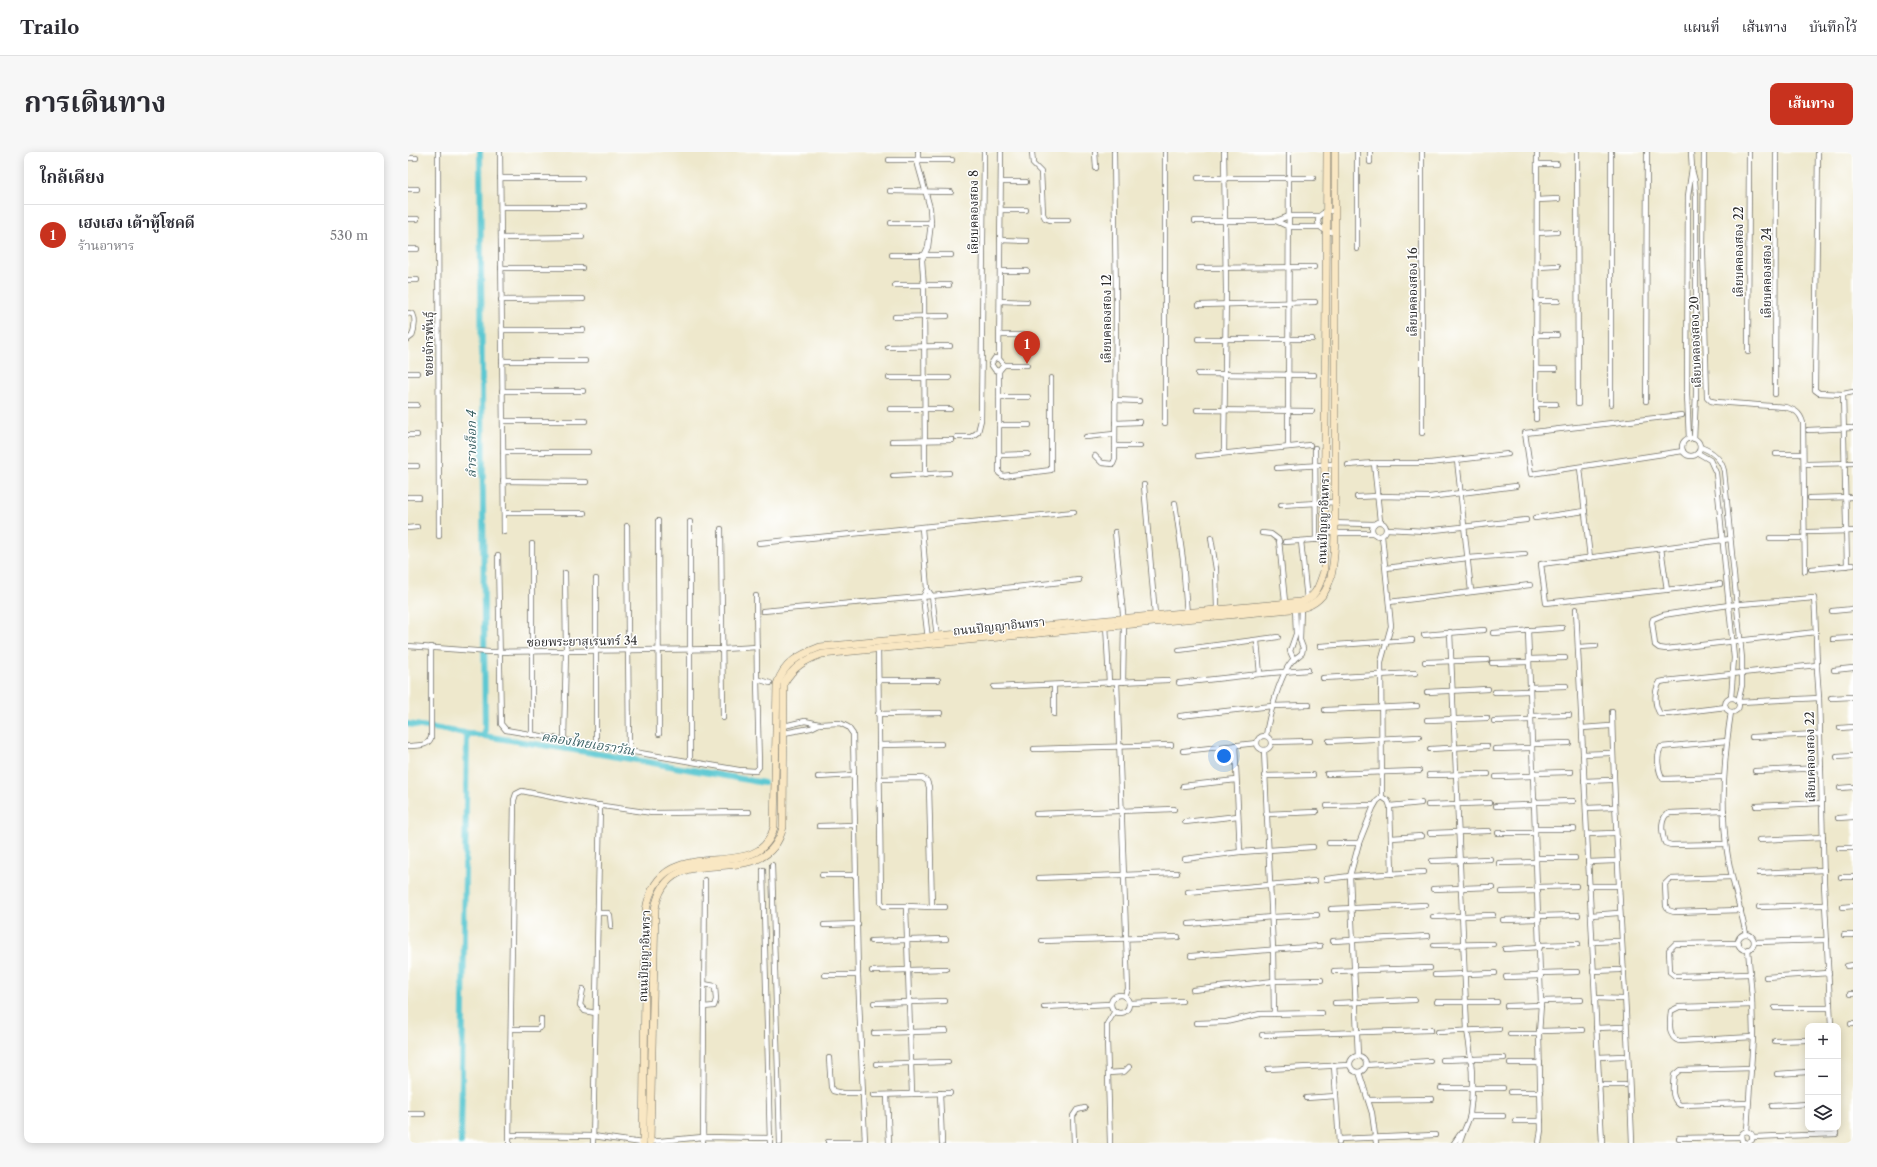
<!DOCTYPE html>
<html lang="th">
<head>
<meta charset="utf-8">
<style>
	body { margin:0; font-family:"Libre Caslon Text","Noto Serif Thai",serif; background:#f7f7f7; color:#2b2b33 }
	.controls { position:absolute; right:12px; bottom:12px; display:grid; overflow:hidden; border-radius:8px; box-shadow:0 2px 10px #0003 }
	.controls button { width:36px; height:36px; display:grid; place-items:center; padding:0; border:0; border-bottom:1px solid #e1e1e2; background:#fff; color:#2b2b33; font:20px sans-serif }
	.you { position:absolute; left:816px; top:604px; width:14px; height:14px; margin:-10px; border:3px solid #fff; border-radius:50%; background:#1a73e8; box-shadow:0 0 0 6px #1a73e833 }
	.badge { display:grid; place-items:center; width:26px; height:26px; border-radius:50%; background:#c8321e; color:#fff; font-size:13px; font-weight:700 }
	.pin { position:absolute; translate:-50% -33px; filter:drop-shadow(0 1px 2px #0008) }
	.pin::after { content:''; position:absolute; top:21px; width:14px; height:12px; background:inherit; clip-path:polygon(0 0,100% 0,50% 100%) }
	.list { margin:0; padding:0; list-style:none }
	h2 { display:flex; justify-content:space-between; align-items:center; height:52px; margin:0; padding:0 16px; font-size:17px }
	h2 small { font-size:13px; font-weight:400; color:#7c7c81 }
	.list li { display:grid; grid-template-columns:26px 1fr auto; gap:12px; align-items:center; box-sizing:border-box; height:60px; padding:0 16px; border-top:1px solid #e1e1e2 }
	.list b { display:block; font-size:15px; white-space:nowrap }
	.list p { margin:0; font-size:13px; white-space:nowrap; color:#7c7c81 }
	.list em { font-size:13px; font-style:normal; color:#7c7c81 }
	.icon { flex:none; width:22px; height:22px; fill:none; stroke:currentColor; stroke-width:2; stroke-linecap:round; stroke-linejoin:round }
	.map { position:relative; flex:none; width:1445px; height:991px; overflow:hidden; border-radius:8px }
	header { display:flex; align-items:center; gap:24px; box-sizing:border-box; height:56px; padding:0 20px; background:#fff; border-bottom:1px solid #e1e1e2 }
	header strong { font-size:19px }
	nav { display:flex; gap:22px; margin-inline-start:auto; font-size:14px }
	.intro { display:flex; align-items:center; justify-content:space-between; box-sizing:border-box; height:96px; padding:0 24px }
	h1 { margin:0; font-size:28px }
	.button { padding:10px 18px; border-radius:8px; background:#c8321e; color:#fff; font-size:14px; font-weight:700 }
	main { display:flex; gap:24px; padding:0 24px }
	aside { flex:1; background:#fff; border-radius:8px; box-shadow:0 2px 10px #0003 }
	.map>svg:first-child { display:block }
</style>
</head>
<body>
<header>
<strong>Trailo</strong>
<nav><a>แผนที่</a><a>เส้นทาง</a><a>บันทึกไว้</a></nav>
</header>
<div class="intro"><h1>การเดินทาง</h1><a class="button">เส้นทาง</a></div>
<main>
<aside>
<h2>ใกล้เคียง<small></small></h2>
<ul class="list">
<li><span class="badge">1</span><div><b>เฮงเฮง เต้าหู้โชคดี</b><p>ร้านอาหาร</p></div><em>530 m</em></li>
</ul>
</aside>
<div class="map">
<svg width="1445" height="991" viewBox="0 0 1445 991">
	<rect width="100%" height="100%" fill="#fff"/>
	<filter id="ink" filterUnits="userSpaceOnUse"><feTurbulence type="fractalNoise" baseFrequency=".025" numOctaves="2"/><feDisplacementMap in="SourceGraphic" scale="8" xChannelSelector="R" yChannelSelector="G"/><feConvolveMatrix kernelMatrix="1 2 1 2 8 2 1 2 1" color-interpolation-filters="sRGB"/></filter>
	<filter id="wash" filterUnits="userSpaceOnUse"><feTurbulence type="fractalNoise" baseFrequency=".012" numOctaves="4" result="noise"/><feDisplacementMap in="SourceGraphic" scale="16" xChannelSelector="R" yChannelSelector="G"/><feGaussianBlur stdDeviation="0.9" result="paint"/><feColorMatrix in="noise" values="0 0 0 0 0 0 0 0 0 0 0 0 0 0 0 0 0 1.4 0 .05"/><feComposite in="paint" operator="in"/></filter>
	<g filter="url(#wash)">
		<rect width="100%" height="100%" fill="#eee8cc"/>
		<g fill="none" stroke-linecap="round" stroke-linejoin="round">
			<!-- canal -->
			<g stroke="#5cc8d2" stroke-width="6">
				<polyline points="72,0 77,584"/>
				<polyline points="0,572 223,607 356,631"/>
				<polyline points="53,991 59,582"/>
			</g>
		</g>
	</g>
	<g filter="url(#ink)">
		<g fill="none" stroke-linecap="round" stroke-linejoin="round">
			<!-- street casing -->
			<g stroke="#6f6d63" stroke-width="6">
				<g id="street">
					<polyline points="30,0 31,384"/>
					<polyline points="92,0 96,380"/>
					<polyline points="510,0 510,13 522,56 523,71 520,95 514,108 516,136 517,323"/>
					<polyline points="624,0 625,12 633,20 635,62 637,66 642,68 660,68"/>
					<polyline points="687,0 688,16"/>
					<polyline points="949,0 949,97"/>
					<polyline points="1014,0 1014,281"/>
					<polyline points="1169,0 1170,252"/>
					<polyline points="1203,0 1203,252"/>
					<path d="M1296,0L1295,101L1299,245L1303,249L1308,250L1377,255C1387,258 1392,260 1395,271L1397,419"/>
					<polyline points="1410,0 1407,234 1407,238 1411,241 1435,242 1439,414"/>
					<polyline points="0,6 8,6"/>
					<polyline points="481,8 544,8"/>
					<polyline points="962,10 962,0"/>
					<polyline points="1129,12 1149,12"/>
					<polyline points="1284,18 1287,29 1288,44 1288,243 1286,287"/>
					<polyline points="92,26 174,26"/>
					<polyline points="790,26 905,26"/>
					<polyline points="593,30 618,30"/>
					<polyline points="0,37 9,37"/>
					<polyline points="482,39 543,40"/>
					<polyline points="1129,48 1150,47"/>
					<polyline points="93,55 175,55"/>
					<polyline points="593,58 618,58"/>
					<polyline points="0,67 9,67"/>
					<polyline points="787,69 868,69 881,64 912,64"/>
					<polyline points="868,69 881,75 911,75"/>
					<polyline points="483,71 523,71"/>
					<path d="M927,80C903,80 906,57 927,59"/>
					<polyline points="1129,81 1149,80"/>
					<polyline points="93,86 174,85"/>
					<polyline points="592,88 619,89"/>
					<polyline points="0,97 9,97"/>
					<polyline points="484,103 543,103"/>
					<polyline points="1129,115 1150,114"/>
					<polyline points="93,116 174,116"/>
					<polyline points="791,116 906,115"/>
					<polyline points="592,119 619,119"/>
					<polyline points="0,128 9,128"/>
					<polyline points="487,133 541,133"/>
					<polyline points="93,148 175,147"/>
					<polyline points="592,149 619,150"/>
					<polyline points="1128,149 1150,149"/>
					<polyline points="791,153 907,150"/>
					<path d="M0,161L5,162C8,168 6,178 4,184L0,187"/>
					<polyline points="487,165 539,164"/>
					<polyline points="94,178 175,178"/>
					<polyline points="592,183 619,183"/>
					<polyline points="1128,183 1149,183"/>
					<polyline points="790,187 904,187"/>
					<polyline points="480,195 542,194"/>
					<polyline points="1340,200 1341,0"/>
					<polyline points="591,207 587,206 583,212 587,218 591,219 596,213 591,207 593,0"/>
					<polyline points="94,209 177,209"/>
					<polyline points="596,213 619,213"/>
					<polyline points="1128,217 1147,217"/>
					<polyline points="591,219 591,321 595,324 643,318 643,226"/>
					<polyline points="0,221 9,221"/>
					<polyline points="790,222 906,223"/>
					<polyline points="481,226 541,226"/>
					<polyline points="94,239 175,239"/>
					<polyline points="1367,242 1368,0"/>
					<polyline points="1435,242 1445,240"/>
					<polyline points="591,245 620,245"/>
					<polyline points="707,248 731,249"/>
					<polyline points="1238,249 1239,0"/>
					<polyline points="1128,252 1148,252"/>
					<polyline points="0,253 9,253"/>
					<polyline points="482,257 542,257"/>
					<polyline points="789,258 904,259"/>
					<polyline points="1274,263 1117,281 1123,322 1275,299"/>
					<polyline points="1128,267 1129,0"/>
					<polyline points="95,269 177,269"/>
					<polyline points="707,271 732,270"/>
					<polyline points="757,271 757,0"/>
					<polyline points="591,273 621,273"/>
					<polyline points="1400,278 1445,276"/>
					<polyline points="0,283 9,283"/>
					<polyline points="549,285 563,285 570,280 573,268 576,0"/>
					<polyline points="678,285 706,282"/>
					<circle cx="1283" cy="295" r="9"/>
					<polyline points="1281,287 1279,242 1280,44 1284,16 1283,0"/>
					<polyline points="484,289 544,288"/>
					<polyline points="707,294 732,294"/>
					<polyline points="880,294 881,0"/>
					<path d="M1292,295C1304,299 1313,306 1316,319L1334,507V533L1330,550"/>
					<polyline points="907,296 908,388"/>
					<polyline points="95,300 180,300"/>
					<polyline points="816,301 818,137 816,0"/>
					<polyline points="1290,301 1302,308 1308,321 1326,506 1323,546"/>
					<polyline points="1368,302 1394,302"/>
					<polyline points="591,303 620,302"/>
					<polyline points="687,304 694,311 705,312 707,307 708,148 706,0"/>
					<polyline points="790,304 902,293"/>
					<polyline points="1049,308 1063,439"/>
					<polyline points="966,311 972,369"/>
					<polyline points="1399,312 1445,311"/>
					<polyline points="940,313 966,311 1022,311 1100,302"/>
					<polyline points="0,314 9,314"/>
					<polyline points="869,316 927,312"/>
					<polyline points="1172,316 1182,406"/>
					<polyline points="485,324 541,321"/>
					<polyline points="95,329 178,330"/>
					<polyline points="736,333 747,463"/>
					<polyline points="0,345 11,345"/>
					<polyline points="949,345 970,344 1021,345 1108,334"/>
					<polyline points="1402,346 1445,345"/>
					<polyline points="767,351 775,408 779,463"/>
					<polyline points="873,353 928,350"/>
					<polyline points="96,361 176,361"/>
					<polyline points="1127,366 1177,359"/>
					<polyline points="250,369 251,582"/>
					<circle cx="971" cy="377" r="7"/>
					<polyline points="282,370 282,609"/>
					<polyline points="917,371 966,372"/>
					<polyline points="219,374 221,599"/>
					<polyline points="0,376 9,375"/>
					<polyline points="514,376 519,437 515,445 520,487"/>
					<polyline points="313,377 315,566"/>
					<polyline points="979,377 1017,379 1118,368"/>
					<polyline points="707,380 716,472 715,530"/>
					<polyline points="1400,380 1445,379"/>
					<polyline points="854,381 863,382 871,388 877,450"/>
					<polyline points="917,381 965,381"/>
					<polyline points="974,384 983,474 973,510 974,645"/>
					<polyline points="803,386 808,417 809,457"/>
					<polyline points="1362,386 1395,386"/>
					<polyline points="893,389 899,448"/>
					<polyline points="877,390 917,387"/>
					<polyline points="351,391 666,360"/>
					<polyline points="1253,396 1259,438"/>
					<polyline points="90,403 93,572 98,578 331,618 348,619 351,615 349,527"/>
					<polyline points="978,416 1060,406 1117,402"/>
					<polyline points="1403,417 1445,413"/>
					<polyline points="1312,432 1138,451 1133,412 1322,387"/>
					<polyline points="519,437 524,444 529,485"/>
					<polyline points="348,444 349,527 362,531"/>
					<polyline points="981,450 1122,433"/>
					<polyline points="1168,457 1194,991"/>
					<polyline points="355,459 524,444 671,428"/>
					<polyline points="1424,459 1445,457"/>
					<polyline points="698,472 701,531"/>
					<polyline points="1120,478 1133,852 1131,882 1133,978 1131,991"/>
					<path d="M1042,480L1059,878C1064,906 1066,934 1062,962C1061,970 1054,981 1052,991"/>
					<path d="M1408,480L1258,497L1251,496L1247,493L1244,470L1245,467L1255,463L1321,453L1406,446C1408,468 1408,491 1409,513V517L1411,546L1416,731L1423,874"/>
					<polyline points="1085,481 1154,476"/>
					<polyline points="1016,483 1076,478"/>
					<polyline points="1425,487 1445,486"/>
					<polyline points="849,489 852,522"/>
					<polyline points="0,494 82,500 315,497 349,495"/>
					<polyline points="912,494 1004,488"/>
					<polyline points="1170,495 1188,494"/>
					<polyline points="470,496 473,750 476,754 498,754 504,942"/>
					<polyline points="771,498 870,485"/>
					<polyline points="1121,507 1157,506"/>
					<polyline points="886,508 882,499 888,482 887,454"/>
					<polyline points="1017,510 1079,508"/>
					<polyline points="1084,511 1121,510"/>
					<polyline points="1426,518 1445,516"/>
					<polyline points="915,526 1007,521"/>
					<polyline points="470,528 530,528"/>
					<polyline points="709,530 720,837 717,845"/>
					<polyline points="771,531 852,522 900,518"/>
					<polyline points="646,533 646,562"/>
					<polyline points="586,535 760,528"/>
					<polyline points="1122,535 1158,534"/>
					<polyline points="1019,540 1080,537"/>
					<polyline points="1087,540 1122,539"/>
					<polyline points="1423,546 1445,545"/>
					<circle cx="1324" cy="553" r="7"/>
					<polyline points="1331,550 1411,546"/>
					<path d="M1318,555L1260,562H1252C1246,552 1246,539 1252,530L1257,529L1409,513"/>
					<polyline points="917,558 1009,554"/>
					<path d="M1204,560C1207,704 1219,847 1224,991"/>
					<path d="M1323,560C1316,606 1312,653 1319,699C1323,727 1332,754 1338,782"/>
					<polyline points="470,562 532,561"/>
					<polyline points="772,564 864,554 901,553"/>
					<polyline points="1123,564 1161,563"/>
					<polyline points="1019,568 1079,566"/>
					<polyline points="1086,569 1123,568"/>
					<polyline points="376,574 397,569 411,572 432,571 440,575 445,582 450,823 457,991"/>
					<polyline points="1174,576 1202,574"/>
					<polyline points="1432,576 1445,575"/>
					<polyline points="376,581 403,576 411,572"/>
					<polyline points="124,583 124,392"/>
					<circle cx="856" cy="591" r="7"/>
					<path d="M858,584C860,567 873,518 886,507C889,505 891,504 894,501L895,496L892,488L893,454"/>
					<polyline points="1344,585 1412,582"/>
					<polyline points="156,588 158,499 157,421"/>
					<polyline points="921,589 1011,585"/>
					<polyline points="863,590 902,589"/>
					<polyline points="1124,592 1161,591"/>
					<polyline points="471,593 533,592"/>
					<polyline points="827,593 832,700"/>
					<path d="M0,594C9,593 19,595 23,586V495"/>
					<polyline points="188,594 188,427"/>
					<polyline points="626,597 763,593"/>
					<polyline points="1022,597 1079,594"/>
					<polyline points="1087,597 1124,596"/>
					<polyline points="856,598 865,797 866,862"/>
					<polyline points="775,599 849,591"/>
					<polyline points="1175,602 1202,601"/>
					<polyline points="1429,605 1445,604"/>
					<polyline points="1347,619 1413,616"/>
					<polyline points="1125,621 1163,620"/>
					<polyline points="919,622 1011,619"/>
					<polyline points="1021,623 1080,622"/>
					<polyline points="856,624 905,623"/>
					<polyline points="410,625 446,623"/>
					<polyline points="1088,625 1125,624"/>
					<path d="M1315,625L1255,627C1250,619 1248,604 1253,595L1319,589"/>
					<polyline points="471,627 514,626 519,629 521,635 524,755 498,754"/>
					<polyline points="1176,629 1203,628"/>
					<polyline points="775,634 828,628"/>
					<polyline points="1432,636 1445,635"/>
					<polyline points="974,645 980,649 982,654 984,722"/>
					<polyline points="1126,650 1165,649"/>
					<polyline points="1020,653 1082,651"/>
					<polyline points="919,654 966,653"/>
					<polyline points="982,654 1013,651"/>
					<polyline points="1088,654 1126,653"/>
					<polyline points="1348,654 1413,651"/>
					<polyline points="1178,656 1205,655"/>
					<path d="M1316,659L1262,661L1258,663C1252,670 1254,683 1257,691L1263,693L1318,692"/>
					<polyline points="628,662 766,657"/>
					<polyline points="858,662 908,660"/>
					<polyline points="1430,666 1445,665"/>
					<polyline points="777,670 830,664"/>
					<polyline points="411,674 447,673"/>
					<polyline points="1127,677 1166,677"/>
					<polyline points="1022,681 1081,679"/>
					<polyline points="1090,681 1127,681"/>
					<polyline points="1179,682 1206,681"/>
					<polyline points="983,686 1014,684"/>
					<polyline points="1351,688 1415,685"/>
					<polyline points="921,691 951,691"/>
					<polyline points="1431,696 1445,696"/>
					<polyline points="1128,706 1167,706"/>
					<polyline points="777,707 832,700 905,695"/>
					<polyline points="1024,709 1082,707"/>
					<polyline points="1180,710 1207,709"/>
					<polyline points="1091,711 1128,710"/>
					<polyline points="364,713 372,991"/>
					<polyline points="355,718 362,991"/>
					<polyline points="1351,721 1416,718"/>
					<polyline points="414,723 448,723"/>
					<polyline points="1324,725 1262,727 1257,732 1258,754 1260,758 1266,760 1333,758"/>
					<polyline points="1433,725 1445,725"/>
					<polyline points="631,726 769,721"/>
					<polyline points="918,727 942,724 1016,720"/>
					<polyline points="1181,734 1208,734"/>
					<polyline points="1129,735 1168,734"/>
					<polyline points="1025,737 1084,735"/>
					<polyline points="780,740 907,729"/>
					<polyline points="1094,740 1130,739"/>
					<polyline points="524,755 537,755"/>
					<polyline points="1351,755 1417,753"/>
					<polyline points="1435,755 1445,754"/>
					<polyline points="923,757 1018,753"/>
					<polyline points="189,761 200,761 202,763 203,774"/>
					<polyline points="1183,763 1210,761"/>
					<polyline points="1130,764 1170,763"/>
					<polyline points="1025,765 1085,763"/>
					<polyline points="1095,768 1131,767"/>
					<polyline points="781,772 864,765 909,763"/>
					<polyline points="416,773 450,772"/>
					<circle cx="1338" cy="790" r="8"/>
					<polyline points="1436,783 1445,783"/>
					<polyline points="463,789 538,787"/>
					<polyline points="634,789 770,785"/>
					<polyline points="925,789 1020,784"/>
					<polyline points="1184,790 1211,789"/>
					<polyline points="1346,790 1419,788"/>
					<polyline points="1331,791 1267,792 1261,798 1262,820 1267,824 1342,822"/>
					<polyline points="1026,793 1085,792"/>
					<polyline points="1132,793 1170,792"/>
					<polyline points="1097,797 1132,795"/>
					<polyline points="783,804 912,794"/>
					<polyline points="1439,814 1445,813"/>
					<polyline points="464,819 538,817"/>
					<polyline points="926,819 1022,816"/>
					<polyline points="1185,819 1211,818"/>
					<polyline points="1133,821 1170,820"/>
					<polyline points="417,823 450,823"/>
					<polyline points="1027,823 1087,821"/>
					<polyline points="1098,825 1133,824"/>
					<polyline points="1358,825 1421,821"/>
					<polyline points="175,837 172,853 177,859 187,861"/>
					<polyline points="785,838 866,829 913,828"/>
					<polyline points="1442,842 1445,842"/>
					<circle cx="712" cy="852" r="9"/>
					<polyline points="1187,846 1214,847"/>
					<polyline points="1133,849 1173,848"/>
					<polyline points="1029,850 1089,850"/>
					<polyline points="466,851 537,849"/>
					<polyline points="721,851 774,849"/>
					<polyline points="927,851 1007,848"/>
					<path d="M1344,853L1271,855L1263,859C1262,869 1259,885 1271,889L1345,885"/>
					<polyline points="1099,854 1133,853"/>
					<polyline points="296,855 306,854 308,848 307,834 296,832"/>
					<polyline points="636,855 702,852"/>
					<polyline points="1367,856 1422,856"/>
					<polyline points="789,871 818,870 852,862 914,861"/>
					<polyline points="1443,872 1445,872"/>
					<polyline points="1188,876 1214,875"/>
					<polyline points="103,877 129,877 133,875 133,867"/>
					<polyline points="1131,879 1174,878"/>
					<polyline points="1030,880 1091,877"/>
					<polyline points="466,881 538,879"/>
					<polyline points="1102,882 1131,882"/>
					<polyline points="854,883 1023,878"/>
					<polyline points="1367,889 1400,888"/>
					<circle cx="950" cy="912" r="8"/>
					<polyline points="950,904 942,724 951,691 965,656 969,649 974,645"/>
					<polyline points="1190,905 1216,904"/>
					<polyline points="421,906 423,935 425,939 434,941 455,941"/>
					<polyline points="1035,908 1096,906"/>
					<polyline points="1102,911 1132,911"/>
					<polyline points="468,912 540,910"/>
					<polyline points="926,913 931,991"/>
					<polyline points="958,913 1022,909"/>
					<polyline points="860,917 941,913"/>
					<polyline points="951,920 964,961 968,991"/>
					<polyline points="700,921 716,920 721,915"/>
					<polyline points="1369,922 1400,920"/>
					<polyline points="1191,933 1217,933"/>
					<polyline points="1033,936 1095,936"/>
					<polyline points="1103,940 1133,940"/>
					<polyline points="532,941 534,991"/>
					<polyline points="466,943 542,941"/>
					<polyline points="479,943 481,991"/>
					<polyline points="898,946 928,944"/>
					<polyline points="960,948 1024,947"/>
					<path d="M1340,951L1272,953C1262,946 1265,934 1266,923L1272,918L1344,916"/>
					<polyline points="1364,954 1400,952"/>
					<polyline points="0,962 15,962"/>
					<polyline points="1062,964 1095,964"/>
					<polyline points="1107,969 1133,969"/>
					<polyline points="1339,979 1345,885 1344,846 1340,797"/>
					<polyline points="102,983 185,984 234,991"/>
					<polyline points="1345,985 1428,982 1427,976"/>
					<polyline points="1271,986 1332,985"/>
					<polyline points="931,987 1027,983"/>
					<polyline points="241,990 295,985 362,986"/>
					<polyline points="420,990 457,990"/>
					<polyline points="101,991 106,648 108,642 114,639 174,651 244,661 341,660"/>
					<polyline points="185,991 192,653"/>
					<polyline points="295,991 297,728"/>
					<polyline points="666,991 665,964 669,958 677,956"/>
					<polyline points="702,991 699,887 699,872 707,859"/>
					<polyline points="1046,991 1053,981"/>
					<path d="M1338,991L1334,989L1333,983C1338,976 1346,980 1344,988L1339,991"/>
				</g>
			</g>
			<!-- secondary casing -->
			<g stroke="#6f6d63" stroke-width="8">
				<g id="secondary">
					<path d="M235,991L238,758C252,673 351,738 366,675L369,532C376,511 391,503 412,495L892,450C909,446 911,433 916,419L919,0"/>
					<path d="M242,991L247,757C260,679 357,747 375,675L376,531C385,515 397,508 414,502L893,456C927,449 926,409 927,381V0"/>
				</g>
			</g>
			<!-- street -->
			<use href="#street" stroke="#fff" stroke-width="4.5"/>
			<!-- secondary -->
			<use href="#secondary" stroke="#f9e7c3" stroke-width="7"/>
		</g>
	</g>
	<g text-anchor="middle" dominant-baseline="central" stroke-width="3" stroke-linejoin="round" paint-order="stroke">
		<!-- street labels -->
		<g font-size="12" fill="#2b2b2b" stroke="#fff">
			<text transform="translate(565 60) rotate(-90)">เลียบคลองสอง 8</text>
			<text transform="translate(1330 100) rotate(-90)">เลียบคลองสอง 22</text>
			<text transform="translate(1358 121) rotate(-90)">เลียบคลองสอง 24</text>
			<text transform="translate(1004 140) rotate(-90)">เลียบคลองสอง 16</text>
			<text transform="translate(698 167) rotate(-90)">เลียบคลองสอง 12</text>
			<text transform="translate(1287 190) rotate(-92)">เลียบคลองสอง 20</text>
			<text transform="translate(20 192) rotate(-90)">ซอยจักรพันธุ์</text>
			<text transform="translate(915 366) rotate(-88)">ถนนปัญญาอินทรา</text>
			<text transform="translate(591 474) rotate(-6)">ถนนปัญญาอินทรา</text>
			<text transform="translate(174 489) rotate(-1)">ซอยพระยาสุเรนทร์ 34</text>
			<text transform="translate(1402 605) rotate(-91)">เลียบคลองสอง 22</text>
			<text transform="translate(236 804) rotate(-88)">ถนนปัญญาอินทรา</text>
		</g>
		<!-- water labels -->
		<g font-size="13" font-style="italic" fill="#3c6265" stroke="#fff">
			<text transform="translate(63 292) rotate(-90)">ลำรางล็อก 4</text>
			<text transform="translate(180 591) rotate(9)">คลองไทยเอราวัณ</text>
		</g>
	</g>
</svg>
<div class="controls">
<button>+</button>
<button>−</button>
<button><svg class="icon" aria-label="layers" viewBox="0 0 24 24"><path d="M12 4l9 5-9 5-9-5zM3 14l9 5 9-5"/></svg></button>
</div>
<div class="you"></div>
<div class="pin badge" style="left:619px;top:212px">1</div>
</div>
</main>
</body>
</html>
